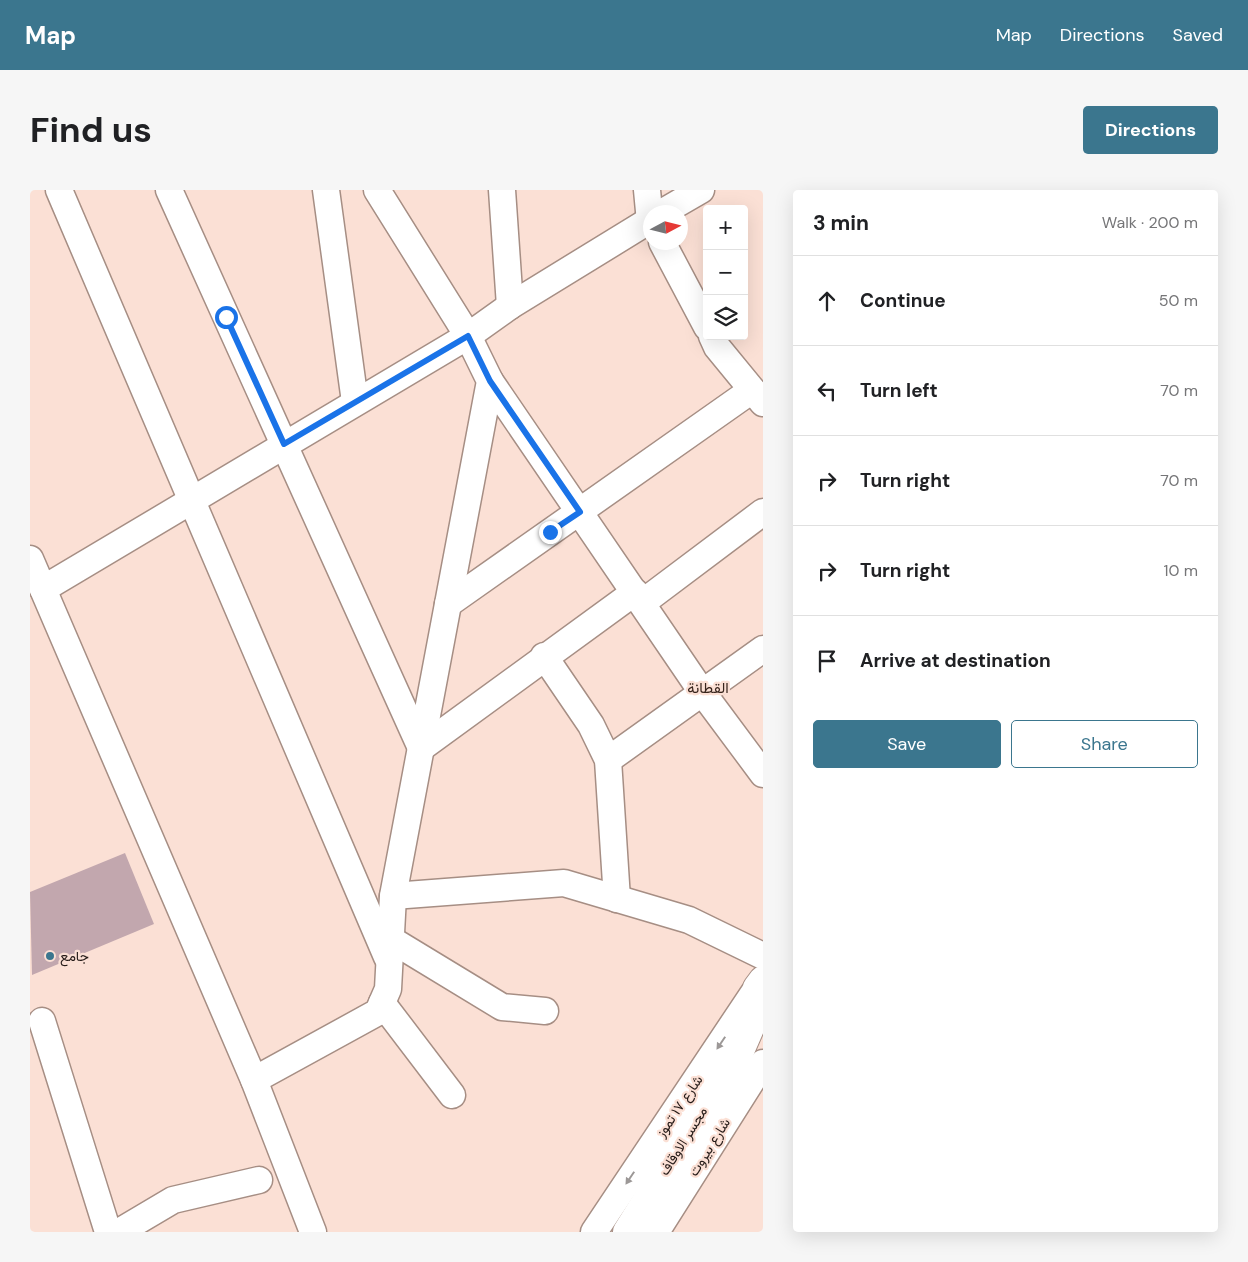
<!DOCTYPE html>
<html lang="en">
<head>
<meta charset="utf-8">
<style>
	body { margin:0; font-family:"DM Sans",Vazirmatn,sans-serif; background:#f6f6f6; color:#202124 }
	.controls { position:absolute; right:15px; top:15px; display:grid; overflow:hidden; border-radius:5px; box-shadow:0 5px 20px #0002 }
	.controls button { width:45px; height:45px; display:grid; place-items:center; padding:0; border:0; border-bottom:1px solid #e0e0e0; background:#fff; color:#202124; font:25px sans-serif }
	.compass { position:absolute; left:613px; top:15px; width:45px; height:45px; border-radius:50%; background:#fff; box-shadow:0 5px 20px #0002; rotate:83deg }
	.stop { position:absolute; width:15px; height:15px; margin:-11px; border:4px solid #1a73e8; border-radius:50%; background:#fff }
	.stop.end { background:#1a73e8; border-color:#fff; box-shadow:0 1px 5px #0008 }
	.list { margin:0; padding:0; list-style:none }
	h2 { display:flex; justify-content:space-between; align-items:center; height:65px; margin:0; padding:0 20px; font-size:21px }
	h2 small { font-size:16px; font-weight:400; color:#757577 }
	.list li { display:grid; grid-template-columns:32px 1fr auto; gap:15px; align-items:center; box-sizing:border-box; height:90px; padding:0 20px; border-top:1px solid #e0e0e0 }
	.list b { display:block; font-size:19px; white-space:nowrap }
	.list em { font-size:16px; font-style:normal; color:#757577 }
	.actions { display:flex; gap:10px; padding:15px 20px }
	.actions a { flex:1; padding:11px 0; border:1px solid #3b768e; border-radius:5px; text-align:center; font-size:18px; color:#3b768e }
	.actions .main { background:#3b768e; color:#fff }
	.icon { flex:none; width:28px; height:28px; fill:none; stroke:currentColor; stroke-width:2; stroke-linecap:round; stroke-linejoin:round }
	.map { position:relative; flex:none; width:733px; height:1042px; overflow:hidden; border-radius:5px }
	header { display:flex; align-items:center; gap:30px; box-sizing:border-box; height:70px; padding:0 25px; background:#3b768e; color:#fff }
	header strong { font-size:24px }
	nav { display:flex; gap:28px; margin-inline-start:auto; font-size:18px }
	.intro { display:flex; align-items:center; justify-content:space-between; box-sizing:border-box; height:120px; padding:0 30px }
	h1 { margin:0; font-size:35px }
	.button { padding:12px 22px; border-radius:5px; background:#3b768e; color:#fff; font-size:18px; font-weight:700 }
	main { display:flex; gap:30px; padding:0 30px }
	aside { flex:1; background:#fff; border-radius:5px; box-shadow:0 5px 20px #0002 }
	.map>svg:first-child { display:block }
</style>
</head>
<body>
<header>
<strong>Map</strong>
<nav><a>Map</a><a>Directions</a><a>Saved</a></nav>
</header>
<div class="intro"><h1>Find us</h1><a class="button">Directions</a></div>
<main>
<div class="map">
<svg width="733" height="1042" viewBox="0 0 733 1042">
	<rect width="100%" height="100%" fill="#fbe0d5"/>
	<!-- building -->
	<polygon fill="#c2a7ae" points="95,663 124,734 2,785 0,702"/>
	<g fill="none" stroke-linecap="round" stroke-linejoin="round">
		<!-- minor casing -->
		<g stroke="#a68e84" stroke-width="29">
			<g id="minor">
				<polyline points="29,0 357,767"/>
				<polyline points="139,0 391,558 605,402"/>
				<polyline points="296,0 325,212"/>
				<polyline points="472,0 480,116"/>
				<polyline points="617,0 620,32"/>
				<polyline points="633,22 671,0"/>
				<polyline points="632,52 677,137"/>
				<polyline points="682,146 687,157 733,213"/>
				<polyline points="460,191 672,502 733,584"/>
				<polyline points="0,369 224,890 283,1042"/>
				<polyline points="13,399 438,146 480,116 620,30"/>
				<polyline points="612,413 733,322"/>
				<polyline points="418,414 722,200"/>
				<polyline points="514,466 561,535 578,570 587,709"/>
				<polyline points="578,570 733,459"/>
				<polyline points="363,706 534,693 659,730 733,766"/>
				<polyline points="360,749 472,817 515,821"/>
				<polyline points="352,813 422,905"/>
				<polyline points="12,831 78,1042"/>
				<polyline points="224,890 348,822 358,799 363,706 460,191 438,146 347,0"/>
				<polyline points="89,1042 143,1010 229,990"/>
				<polyline points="564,1042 727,798 730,799"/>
				<polyline points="626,1042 733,873"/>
			</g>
		</g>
		<!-- major casing -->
		<g stroke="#a68e84" stroke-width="30">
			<polyline id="major" points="597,1042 710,861 723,831 727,798 733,790"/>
		</g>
		<!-- minor -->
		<use href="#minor" stroke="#fff" stroke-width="26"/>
		<!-- major -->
		<use href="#major" stroke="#fff" stroke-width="28"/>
	</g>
	<!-- one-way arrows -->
	<defs><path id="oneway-solid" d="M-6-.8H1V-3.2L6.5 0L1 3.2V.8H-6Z" transform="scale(1.25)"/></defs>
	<g fill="#9c9897">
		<use href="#oneway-solid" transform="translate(691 853) rotate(124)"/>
		<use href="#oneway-solid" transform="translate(600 988) rotate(124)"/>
	</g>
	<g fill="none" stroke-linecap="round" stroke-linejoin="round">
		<!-- route -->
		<polyline stroke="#1a73e8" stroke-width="6" points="196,127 254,254 438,146 460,191 550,322 520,342"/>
	</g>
	<!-- markers -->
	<circle fill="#3b768e" stroke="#fbe0d5" stroke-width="2" cx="20" cy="766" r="5"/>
	<g text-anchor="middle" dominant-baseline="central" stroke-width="4.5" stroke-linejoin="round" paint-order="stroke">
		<!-- poi labels -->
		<g font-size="14" fill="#241a17" stroke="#fbe0d5" text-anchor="start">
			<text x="30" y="766">جامع</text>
		</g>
		<!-- street labels -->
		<g font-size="14" fill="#241a17" stroke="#fbe0d5">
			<text transform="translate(649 916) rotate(-56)">شارع ١٧ تموز</text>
			<text transform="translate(653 951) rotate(-58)">مجسر الاوقاف</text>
			<text transform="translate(679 957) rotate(-58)">شارع بيروت</text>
		</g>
		<!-- neighbourhood labels -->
		<g font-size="15" fill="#38251d" stroke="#fbe0d5">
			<text x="678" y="498">القطانة</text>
		</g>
	</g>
</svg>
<div class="controls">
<button>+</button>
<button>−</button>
<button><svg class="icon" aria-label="layers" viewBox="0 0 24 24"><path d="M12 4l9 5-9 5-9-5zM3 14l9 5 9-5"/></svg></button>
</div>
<svg class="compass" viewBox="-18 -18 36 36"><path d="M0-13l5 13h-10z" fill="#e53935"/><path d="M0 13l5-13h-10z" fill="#757577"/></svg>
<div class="stop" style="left:196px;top:127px"></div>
<div class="stop end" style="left:520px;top:342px"></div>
</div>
<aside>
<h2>3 min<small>Walk · 200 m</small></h2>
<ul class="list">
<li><svg class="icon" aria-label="ahead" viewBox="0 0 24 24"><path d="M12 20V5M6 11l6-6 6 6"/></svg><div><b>Continue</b></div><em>50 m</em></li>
<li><svg class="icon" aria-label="left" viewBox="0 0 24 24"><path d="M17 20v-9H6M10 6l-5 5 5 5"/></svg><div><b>Turn left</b></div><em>70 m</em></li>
<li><svg class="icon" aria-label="right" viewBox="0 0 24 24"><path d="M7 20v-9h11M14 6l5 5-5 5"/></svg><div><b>Turn right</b></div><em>70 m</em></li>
<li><svg class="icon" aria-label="right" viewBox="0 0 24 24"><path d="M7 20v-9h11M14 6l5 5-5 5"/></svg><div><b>Turn right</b></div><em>10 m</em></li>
<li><svg class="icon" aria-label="arrive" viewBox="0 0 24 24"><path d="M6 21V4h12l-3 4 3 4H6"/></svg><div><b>Arrive at destination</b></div></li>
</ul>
<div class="actions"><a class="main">Save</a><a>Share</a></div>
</aside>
</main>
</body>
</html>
